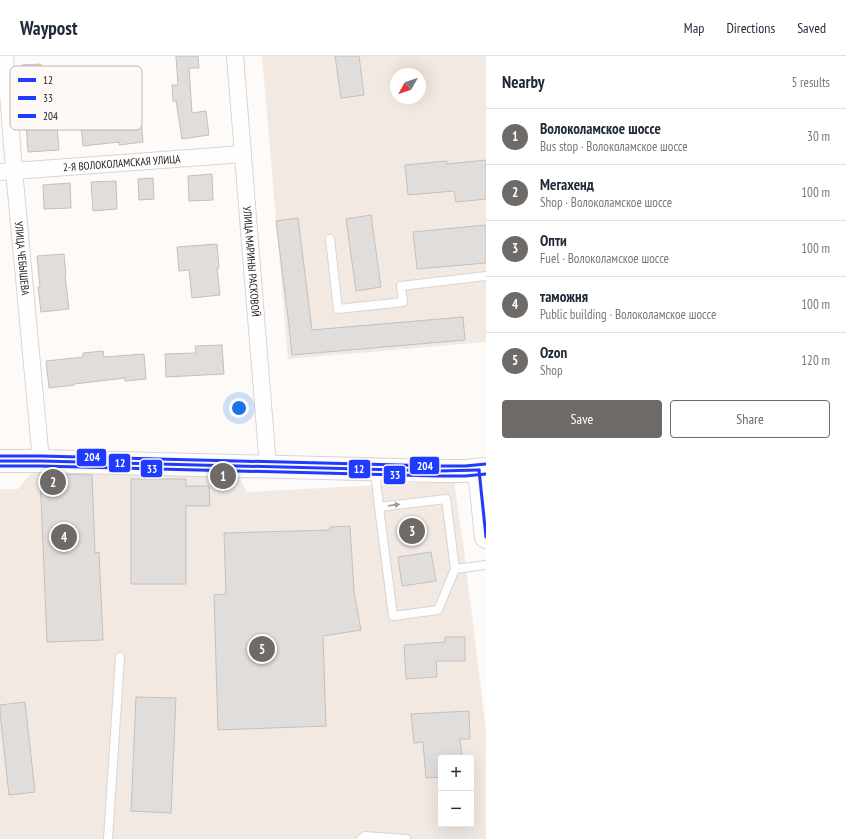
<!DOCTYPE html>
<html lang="en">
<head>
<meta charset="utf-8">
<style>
	body { margin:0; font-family:"PT Sans Narrow",sans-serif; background:#f2f2f3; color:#1f2937 }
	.controls { position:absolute; right:12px; bottom:12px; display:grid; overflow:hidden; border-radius:4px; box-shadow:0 4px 16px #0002 }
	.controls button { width:36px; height:36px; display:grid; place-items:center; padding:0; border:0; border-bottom:1px solid #e0e1e3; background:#fff; color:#1f2937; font:20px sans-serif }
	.compass { position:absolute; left:390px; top:12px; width:36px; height:36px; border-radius:50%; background:#fff; box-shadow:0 4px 16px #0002; rotate:230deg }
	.you { position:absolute; left:239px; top:352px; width:14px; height:14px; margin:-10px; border:3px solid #fff; border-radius:50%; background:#1a73e8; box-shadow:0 0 0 6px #1a73e833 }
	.badge { display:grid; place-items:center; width:26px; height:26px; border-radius:50%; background:#6d6a67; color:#fff; font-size:13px; font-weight:700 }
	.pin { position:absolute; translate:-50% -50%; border:2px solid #fff; box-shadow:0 1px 4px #0006 }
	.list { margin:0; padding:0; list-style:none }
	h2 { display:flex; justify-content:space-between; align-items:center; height:52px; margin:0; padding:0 16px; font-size:17px }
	h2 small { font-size:13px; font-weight:400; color:#747a83 }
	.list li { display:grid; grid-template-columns:26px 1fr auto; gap:12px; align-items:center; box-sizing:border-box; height:56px; padding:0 16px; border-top:1px solid #e0e1e3 }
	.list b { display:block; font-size:15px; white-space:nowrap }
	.list p { margin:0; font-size:13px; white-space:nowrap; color:#747a83 }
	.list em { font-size:13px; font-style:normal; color:#747a83 }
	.actions { display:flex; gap:8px; padding:12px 16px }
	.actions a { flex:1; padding:9px 0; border:1px solid #6d6a67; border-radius:4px; text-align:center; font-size:14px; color:#6d6a67 }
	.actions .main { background:#6d6a67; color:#fff }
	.map { position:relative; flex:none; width:486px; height:783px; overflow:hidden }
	header { display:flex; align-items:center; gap:24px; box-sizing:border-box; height:56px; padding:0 20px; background:#fff; border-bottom:1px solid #e0e1e3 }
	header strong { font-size:19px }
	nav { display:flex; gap:22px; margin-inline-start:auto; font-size:14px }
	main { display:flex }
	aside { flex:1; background:#fff }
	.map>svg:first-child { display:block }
</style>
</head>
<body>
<header>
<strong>Waypost</strong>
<nav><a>Map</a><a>Directions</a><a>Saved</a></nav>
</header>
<main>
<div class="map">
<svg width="486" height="783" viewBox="0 0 486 783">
	<rect width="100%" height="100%" fill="#fdfaf7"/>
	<!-- built -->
	<g fill="#f3e9e3" fill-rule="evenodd">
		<path d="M262,0H486V286L288,303ZM396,18H420V42H396Z"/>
		<path d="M33,415H235L247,436L454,425L464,494L486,674V783H0V433H18ZM441,702H471V768H441Z"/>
	</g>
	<!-- building -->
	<g fill="#e0dddb" stroke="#c3c0be">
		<polygon points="176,0 198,0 199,12 189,12 192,57 206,55 209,79 182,83 176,45 173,45 172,29 178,29"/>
		<polygon points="335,0 359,0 364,39 341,42"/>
		<polygon points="41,8 44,48 55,47 59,94 28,96 22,9"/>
		<polygon points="141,63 143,86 119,89 119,86 83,90 81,68 102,66 102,68"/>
		<polygon points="486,104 486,143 456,146 454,135 408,139 405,109 447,105 447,108"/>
		<polygon points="212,118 213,144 189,145 188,120"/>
		<polygon points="153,122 154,143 139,144 138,123"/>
		<polygon points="116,125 117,153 93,155 91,126"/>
		<polygon points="70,127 71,152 44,153 43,129"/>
		<polygon points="371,159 381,231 356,235 346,163"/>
		<polygon points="298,162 312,274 463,261 465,284 292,299 289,270 276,165"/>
		<polygon points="486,169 486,207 417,213 413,176"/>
		<polygon points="217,188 219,212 217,212 220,239 192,242 189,214 179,215 177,191"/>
		<polygon points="64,198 66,219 65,219 69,253 41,256 38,231 40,231 37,200"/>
		<polygon points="222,289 224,318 166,321 165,298 196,297 195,290"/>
		<polygon points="103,295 104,301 144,298 146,323 125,325 125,322 74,328 75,329 49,332 46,305 83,301 83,297"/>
		<polygon points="40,418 92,419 95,497 99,496 103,584 47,586"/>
		<polygon points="131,423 186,423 186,430 209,430 210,450 186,450 186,528 131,528"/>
		<polygon points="350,470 354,536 361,574 323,580 326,670 218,674 214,539 226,538 224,477 330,474 330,471"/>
		<polygon points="431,496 436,525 402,530 398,501"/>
		<polygon points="445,581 465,581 465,605 436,605 437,621 406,623 404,589 445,586"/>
		<polygon points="136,641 176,642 171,757 131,755"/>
		<polygon points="25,646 35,736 9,739 0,657 0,649"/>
		<polygon points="469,655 470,683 460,683 462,702 441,702 441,721 426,722 423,686 414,687 411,658"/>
	</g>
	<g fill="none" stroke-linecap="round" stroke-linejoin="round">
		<!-- lane casing -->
		<g stroke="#d8d5d3" stroke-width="10">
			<g id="lane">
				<polyline points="330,183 338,253 403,246 401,230 486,220"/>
				<polyline points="375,414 379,451 446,443 455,513 486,509"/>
				<polyline points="379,451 393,560 438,554 455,513"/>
				<polyline points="108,783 120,601"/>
				<polyline points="361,783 365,780 406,783"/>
			</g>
		</g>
		<!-- street casing -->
		<g stroke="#d8d5d3" stroke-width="18">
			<g id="street">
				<path id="s1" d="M5,0L14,114L41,405"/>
				<path id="s2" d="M235,0L268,410"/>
				<path id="s3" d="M0,116L243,98"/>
			</g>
		</g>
		<!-- secondary casing -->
		<g stroke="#d8d5d3" stroke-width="24">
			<g id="secondary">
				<polyline points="0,405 41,405 438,415 465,415 486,413"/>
				<polyline points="479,414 486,481"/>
			</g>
		</g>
		<!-- lane -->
		<use href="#lane" stroke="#fffefe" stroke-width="8"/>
		<!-- street -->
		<use href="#street" stroke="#fffefe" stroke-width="16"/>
		<!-- secondary -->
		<use href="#secondary" stroke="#fffefe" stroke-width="22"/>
		<!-- bus-1 casing -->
		<g stroke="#fff9f5" stroke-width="6">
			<g id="bus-1">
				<polyline points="0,405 41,405 438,415 479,414"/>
				<polyline points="479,414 486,481"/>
			</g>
		</g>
		<!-- bus-2 casing -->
		<g stroke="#fff9f5" stroke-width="6">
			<polyline id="bus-2" points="0,410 41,410 438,420 465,420 486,418"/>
		</g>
		<!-- bus-3 casing -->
		<g stroke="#fff9f5" stroke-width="6">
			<polyline id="bus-3" points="0,400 41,400 438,410 465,410 486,408"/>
		</g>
		<!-- bus-1 -->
		<use href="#bus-1" stroke="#1f3bff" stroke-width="3"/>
		<!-- bus-2 -->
		<use href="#bus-2" stroke="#1f3bff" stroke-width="3"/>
		<!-- bus-3 -->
		<use href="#bus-3" stroke="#1f3bff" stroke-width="3"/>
	</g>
	<!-- one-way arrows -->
	<defs><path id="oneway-solid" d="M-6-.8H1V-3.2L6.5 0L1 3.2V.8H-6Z"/></defs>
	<use fill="#9a9897" href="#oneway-solid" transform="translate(394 449) rotate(-7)"/>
	<g text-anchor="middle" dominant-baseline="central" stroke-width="4" stroke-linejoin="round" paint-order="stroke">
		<!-- street labels -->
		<g font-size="11" fill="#1f1c1a" stroke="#fff9f5">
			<text stroke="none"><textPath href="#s3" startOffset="122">2-Я ВОЛОКОЛАМСКАЯ УЛИЦА</textPath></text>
			<text stroke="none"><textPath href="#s1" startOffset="203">УЛИЦА ЧЕБЫШЕВА</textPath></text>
			<text stroke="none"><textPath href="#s2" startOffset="206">УЛИЦА МАРИНЫ РАСКОВОЙ</textPath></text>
		</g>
	</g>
	<!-- legend -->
	<rect x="10" y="10" width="132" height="64" rx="6" fill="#fff9f5" stroke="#bcb7b3" stroke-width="1"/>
	<rect x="18" y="22" width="18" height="4" fill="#1f3bff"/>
	<rect x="18" y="40" width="18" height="4" fill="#1f3bff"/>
	<rect x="18" y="58" width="18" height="4" fill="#1f3bff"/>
	<g font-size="11" fill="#1f1c1a">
		<text x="43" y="28">12</text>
		<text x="43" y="46">33</text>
		<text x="43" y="64">204</text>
	</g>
	<g stroke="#fff9f5" stroke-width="1.5">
		<rect x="76" y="392" width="31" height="19" rx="4" fill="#1f3bff"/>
		<rect x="108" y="397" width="23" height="20" rx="4" fill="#1f3bff"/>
		<rect x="409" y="400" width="31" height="19" rx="4" fill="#1f3bff"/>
		<rect x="140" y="403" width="23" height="19" rx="4" fill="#1f3bff"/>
		<rect x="348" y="403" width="23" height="20" rx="4" fill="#1f3bff"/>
		<rect x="383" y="409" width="23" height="20" rx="4" fill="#1f3bff"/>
	</g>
	<g font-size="11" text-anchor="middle" font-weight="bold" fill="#fff">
		<text x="92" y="405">204</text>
		<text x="120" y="411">12</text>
		<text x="425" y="414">204</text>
		<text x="152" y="417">33</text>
		<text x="359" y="417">12</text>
		<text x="395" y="423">33</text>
	</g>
</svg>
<div class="controls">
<button>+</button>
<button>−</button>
</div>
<svg class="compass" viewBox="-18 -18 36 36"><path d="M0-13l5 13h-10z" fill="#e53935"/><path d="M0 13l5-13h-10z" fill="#747a83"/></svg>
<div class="you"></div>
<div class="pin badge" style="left:223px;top:420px">1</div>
<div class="pin badge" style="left:53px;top:426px">2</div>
<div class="pin badge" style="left:412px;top:475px">3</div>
<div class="pin badge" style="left:64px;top:481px">4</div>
<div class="pin badge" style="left:262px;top:593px">5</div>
</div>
<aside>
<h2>Nearby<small>5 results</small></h2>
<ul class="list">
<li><span class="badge">1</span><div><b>Волоколамское шоссе</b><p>Bus stop · Волоколамское шоссе</p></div><em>30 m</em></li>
<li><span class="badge">2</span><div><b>Мегахенд</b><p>Shop · Волоколамское шоссе</p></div><em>100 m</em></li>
<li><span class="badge">3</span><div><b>Опти</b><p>Fuel · Волоколамское шоссе</p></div><em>100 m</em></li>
<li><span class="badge">4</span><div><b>таможня</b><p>Public building · Волоколамское шоссе</p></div><em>100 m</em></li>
<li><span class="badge">5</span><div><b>Ozon</b><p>Shop</p></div><em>120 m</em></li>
</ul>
<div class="actions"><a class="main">Save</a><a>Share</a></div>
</aside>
</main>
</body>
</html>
